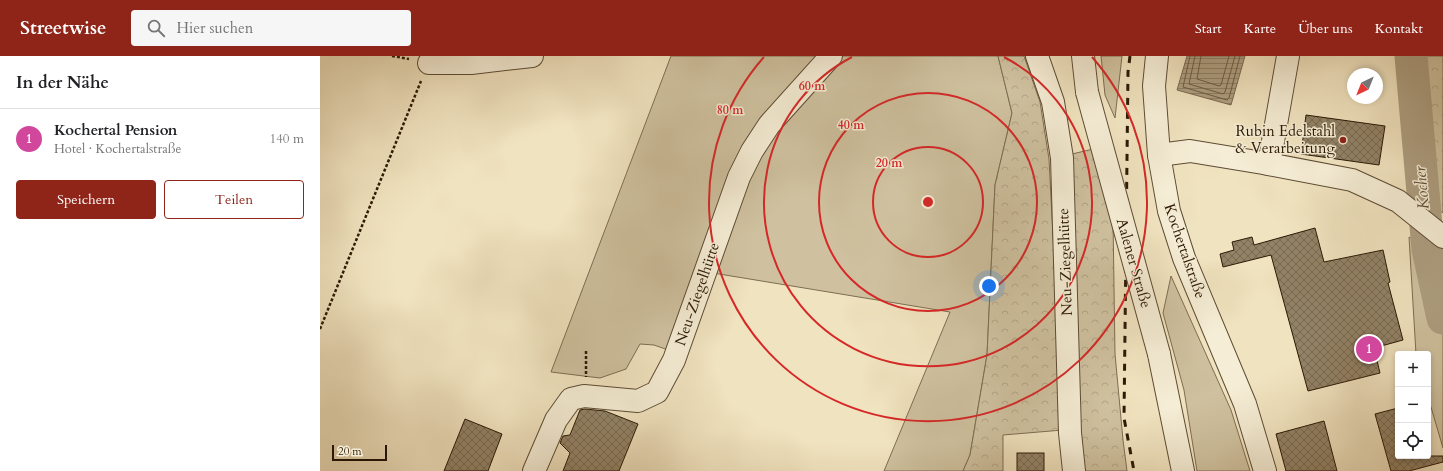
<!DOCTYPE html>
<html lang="de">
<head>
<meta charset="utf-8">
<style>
	body { margin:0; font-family:Cardo,serif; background:#f6f6f6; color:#202124 }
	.controls { position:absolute; right:12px; bottom:12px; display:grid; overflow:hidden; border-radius:4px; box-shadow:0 2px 6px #0003 }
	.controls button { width:36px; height:36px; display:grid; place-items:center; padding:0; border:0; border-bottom:1px solid #e0e0e0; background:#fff; color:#202124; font:20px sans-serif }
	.compass { position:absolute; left:1027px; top:12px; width:36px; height:36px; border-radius:50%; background:#fff; box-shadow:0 2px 6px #0003; rotate:223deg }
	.scale { position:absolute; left:12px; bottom:10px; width:55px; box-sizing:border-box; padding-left:4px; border:2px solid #2c1905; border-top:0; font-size:11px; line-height:14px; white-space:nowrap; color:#2c1905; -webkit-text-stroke:3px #f5edd5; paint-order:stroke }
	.you { position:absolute; left:669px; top:230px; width:14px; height:14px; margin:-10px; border:3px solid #fff; border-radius:50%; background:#1a73e8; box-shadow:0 0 0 6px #1a73e833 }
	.badge { display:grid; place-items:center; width:26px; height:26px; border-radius:50%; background:#8f2418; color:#fff; font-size:13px; font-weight:700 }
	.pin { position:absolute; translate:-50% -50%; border:2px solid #fff; box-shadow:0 1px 4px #0006 }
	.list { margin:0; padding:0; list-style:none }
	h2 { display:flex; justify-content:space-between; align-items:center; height:52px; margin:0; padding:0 16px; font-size:17px }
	h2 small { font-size:13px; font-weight:400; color:#757577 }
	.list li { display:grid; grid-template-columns:26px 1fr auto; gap:12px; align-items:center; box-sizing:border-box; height:60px; padding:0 16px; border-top:1px solid #e0e0e0 }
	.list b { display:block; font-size:15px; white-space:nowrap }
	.list p { margin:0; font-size:13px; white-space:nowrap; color:#757577 }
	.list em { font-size:13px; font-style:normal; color:#757577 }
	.actions { display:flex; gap:8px; padding:12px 16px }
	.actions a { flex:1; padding:9px 0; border:1px solid #8f2418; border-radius:4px; text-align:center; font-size:14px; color:#8f2418 }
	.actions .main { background:#8f2418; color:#fff }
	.icon { flex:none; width:22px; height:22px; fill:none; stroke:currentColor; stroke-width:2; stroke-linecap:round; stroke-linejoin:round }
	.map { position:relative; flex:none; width:1123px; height:415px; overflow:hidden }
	header { display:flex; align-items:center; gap:24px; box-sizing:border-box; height:56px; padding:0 20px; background:#8f2418; color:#fff }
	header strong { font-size:19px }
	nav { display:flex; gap:22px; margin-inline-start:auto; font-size:14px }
	.search { width:280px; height:36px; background:#f6f6f6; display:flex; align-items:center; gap:10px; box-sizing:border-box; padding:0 14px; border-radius:4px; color:#757577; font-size:15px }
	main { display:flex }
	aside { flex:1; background:#fff }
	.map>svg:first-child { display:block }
</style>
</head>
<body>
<header>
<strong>Streetwise</strong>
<div class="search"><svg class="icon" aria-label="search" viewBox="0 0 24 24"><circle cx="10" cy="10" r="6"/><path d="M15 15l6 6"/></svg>Hier suchen</div>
<nav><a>Start</a><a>Karte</a><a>Über uns</a><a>Kontakt</a></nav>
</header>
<main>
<aside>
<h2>In der Nähe<small></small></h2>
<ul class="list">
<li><span class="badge" style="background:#d1479c">1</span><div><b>Kochertal Pension</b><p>Hotel · Kochertalstraße</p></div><em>140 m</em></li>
</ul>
<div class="actions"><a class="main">Speichern</a><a>Teilen</a></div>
</aside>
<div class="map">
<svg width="1123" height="415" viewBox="0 0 1123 415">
	<defs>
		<pattern id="forest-crowns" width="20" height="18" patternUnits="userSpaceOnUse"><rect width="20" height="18" fill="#cfc19f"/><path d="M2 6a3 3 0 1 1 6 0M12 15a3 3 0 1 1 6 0" fill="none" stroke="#b2a587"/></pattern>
		<pattern id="water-rules" width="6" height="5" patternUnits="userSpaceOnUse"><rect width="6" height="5" fill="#ad9e80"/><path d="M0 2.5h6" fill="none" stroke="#8d8067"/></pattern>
		<pattern id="building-cross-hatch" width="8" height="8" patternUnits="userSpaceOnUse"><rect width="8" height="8" fill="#928266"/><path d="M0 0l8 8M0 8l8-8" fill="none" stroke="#776a52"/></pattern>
	</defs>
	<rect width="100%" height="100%" fill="#f0e3bf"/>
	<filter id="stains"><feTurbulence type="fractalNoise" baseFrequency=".005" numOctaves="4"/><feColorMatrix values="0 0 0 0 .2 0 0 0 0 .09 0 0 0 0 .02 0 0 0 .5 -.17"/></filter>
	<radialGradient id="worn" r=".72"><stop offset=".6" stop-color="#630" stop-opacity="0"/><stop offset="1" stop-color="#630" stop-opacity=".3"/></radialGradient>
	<!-- green -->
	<g fill="#cfc19f" stroke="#7e6d52">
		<polygon points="351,0 503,0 469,36 351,295 334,289 320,288 306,313 280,322 231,316"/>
		<polygon points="520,0 678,0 692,57 675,129 667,299 650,399 643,415 564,415 630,256 393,217 445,84"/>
		<polygon points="781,0 802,0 795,62 785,39"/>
		<polygon points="1089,181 1101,189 1123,218 1123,392 1108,341 1108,298 1096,298"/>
		<polygon points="851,220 911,354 930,415 877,415 864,334 843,257"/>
	</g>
	<!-- forest -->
	<g fill="url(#forest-crowns)" stroke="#7e6d52">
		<polygon points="678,0 704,0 720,46 729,103 743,374 683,379 683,415 643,415 650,399 667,299 675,129 692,57"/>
		<polygon points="1080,0 1123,0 1123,157 1091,132"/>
		<polygon points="773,93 793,163 795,298 803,384 807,415 761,415 748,99"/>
	</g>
	<!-- water -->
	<polygon fill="url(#water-rules)" stroke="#79694f" points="867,0 925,0 911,49 857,34"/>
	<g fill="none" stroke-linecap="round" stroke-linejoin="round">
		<!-- shore -->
		<g stroke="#6c5c42" stroke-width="1">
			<polyline points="870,0 863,31 907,44 909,42 920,0"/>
			<polyline points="875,0 869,28 903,38 905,36 915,0"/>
			<polyline points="881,0 877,23 899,30 901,29 909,0"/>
		</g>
		<!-- river -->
		<polyline stroke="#ad9e80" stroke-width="33" points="1091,0 1108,193 1123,262"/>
	</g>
	<!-- building -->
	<g fill="url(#building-cross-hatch)" stroke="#2c1905">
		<polygon points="986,59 1065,70 1059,109 981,98"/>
		<polygon points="995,172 1004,206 1063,194 1070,226 1068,227 1083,284 1054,292 1060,317 988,335 951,199 903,211 900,198 914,194 912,186 932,181 934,189"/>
		<polygon points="1078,352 1078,400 1123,400 1123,406 1089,415 1071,415 1055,358"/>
		<polygon points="265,353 285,355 318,368 299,415 243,415 250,397 240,387 243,380 250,379 260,354"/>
		<polygon points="145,363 182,378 168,415 124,415"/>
		<polygon points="1004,365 1017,415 966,415 956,378"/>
		<rect x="697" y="397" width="27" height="18"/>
	</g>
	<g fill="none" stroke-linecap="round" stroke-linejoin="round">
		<!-- minor casing -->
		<g stroke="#5d4c34" stroke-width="24">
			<g id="minor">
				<polyline points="717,0 733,46 742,102 750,377 754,415"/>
				<polyline points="763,0 767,36"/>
				<polyline points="837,0 834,30 839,99 849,155 864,202 925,348 945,415"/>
				<polyline points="109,7 151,7 212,0"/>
				<polyline points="839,99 870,95 943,107 1032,124 1078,145 1123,181"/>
				<polyline points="949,108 968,0"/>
				<polyline points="839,298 863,415"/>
				<polyline points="214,415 236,364 251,343 264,340 318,345 337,336 354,304 419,121 432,95 449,69 511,0"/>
			</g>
		</g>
		<!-- path -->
		<g stroke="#2c1905" stroke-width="2.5" stroke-dasharray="3 2" stroke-linecap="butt">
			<polyline points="72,0 89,3"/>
			<polyline points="0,273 101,25"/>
			<polyline points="266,295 266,321"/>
		</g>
		<!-- minor -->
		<use href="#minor" stroke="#f5edd5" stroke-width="22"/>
		<!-- rail -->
		<polyline stroke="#2c1905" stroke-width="3" stroke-dasharray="7 7" stroke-linecap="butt" points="810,0 808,16 804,362 814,415"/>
		<!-- minor-bridge casing -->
		<g stroke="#5d4c34" stroke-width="24" stroke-linecap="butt">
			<polyline id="minor-bridge" points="767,36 839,298"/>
		</g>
		<!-- minor-bridge -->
		<use href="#minor-bridge" stroke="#f5edd5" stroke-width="22"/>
	</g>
	<!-- distance rings -->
	<g fill="none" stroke="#d62828" stroke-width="2">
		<circle cx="608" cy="146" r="55"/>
		<circle cx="608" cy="146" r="109"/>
		<path d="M684 1A164 164 0 1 1 532 1"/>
		<path d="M772 1A219 219 0 1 1 444 1"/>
	</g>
	<!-- markers -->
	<circle fill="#8f2418" stroke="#f5edd5" stroke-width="1.5" cx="1023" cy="84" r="4"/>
	<g text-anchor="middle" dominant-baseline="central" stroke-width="3" stroke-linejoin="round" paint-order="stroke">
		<!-- poi labels -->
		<g font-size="15" fill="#2c1905" stroke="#f5edd5" text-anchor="end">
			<text x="1015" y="75">Rubin Edelstahl<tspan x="1015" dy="17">&amp; Verarbeitung</tspan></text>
		</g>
		<!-- street labels -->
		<g font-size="15" fill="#2c1905" stroke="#f5edd5">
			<text transform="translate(865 195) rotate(71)">Kochertalstraße</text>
			<text transform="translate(745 206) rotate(-92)">Neu-Ziegelhütte</text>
			<text transform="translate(814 207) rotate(74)">Aalener Straße</text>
			<text transform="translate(377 238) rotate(-71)">Neu-Ziegelhütte</text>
		</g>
		<!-- water labels -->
		<g font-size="16" font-style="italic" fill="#604e36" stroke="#f5edd5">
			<text transform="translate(1102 132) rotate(-95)">Kocher</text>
		</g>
	</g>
	<circle cx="608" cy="146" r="6" fill="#d62828" stroke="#f5edd5" stroke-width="2"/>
	<g font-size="12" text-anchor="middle" font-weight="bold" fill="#d62828" stroke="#f5edd5" stroke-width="3" stroke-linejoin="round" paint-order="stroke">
		<text x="492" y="34">60 m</text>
		<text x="410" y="58">80 m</text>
		<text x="531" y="73">40 m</text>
		<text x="569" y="111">20 m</text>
	</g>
	<rect width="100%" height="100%" filter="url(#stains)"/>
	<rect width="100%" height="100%" fill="url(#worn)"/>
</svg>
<div class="controls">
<button>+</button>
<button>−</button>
<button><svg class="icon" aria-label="locate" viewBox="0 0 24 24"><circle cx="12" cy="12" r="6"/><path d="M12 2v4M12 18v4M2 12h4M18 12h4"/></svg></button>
</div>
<svg class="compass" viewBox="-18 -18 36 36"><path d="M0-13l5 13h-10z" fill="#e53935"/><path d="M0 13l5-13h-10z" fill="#757577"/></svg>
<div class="scale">20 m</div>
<div class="you"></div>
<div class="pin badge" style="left:1049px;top:293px;background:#d1479c">1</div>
</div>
</main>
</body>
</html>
